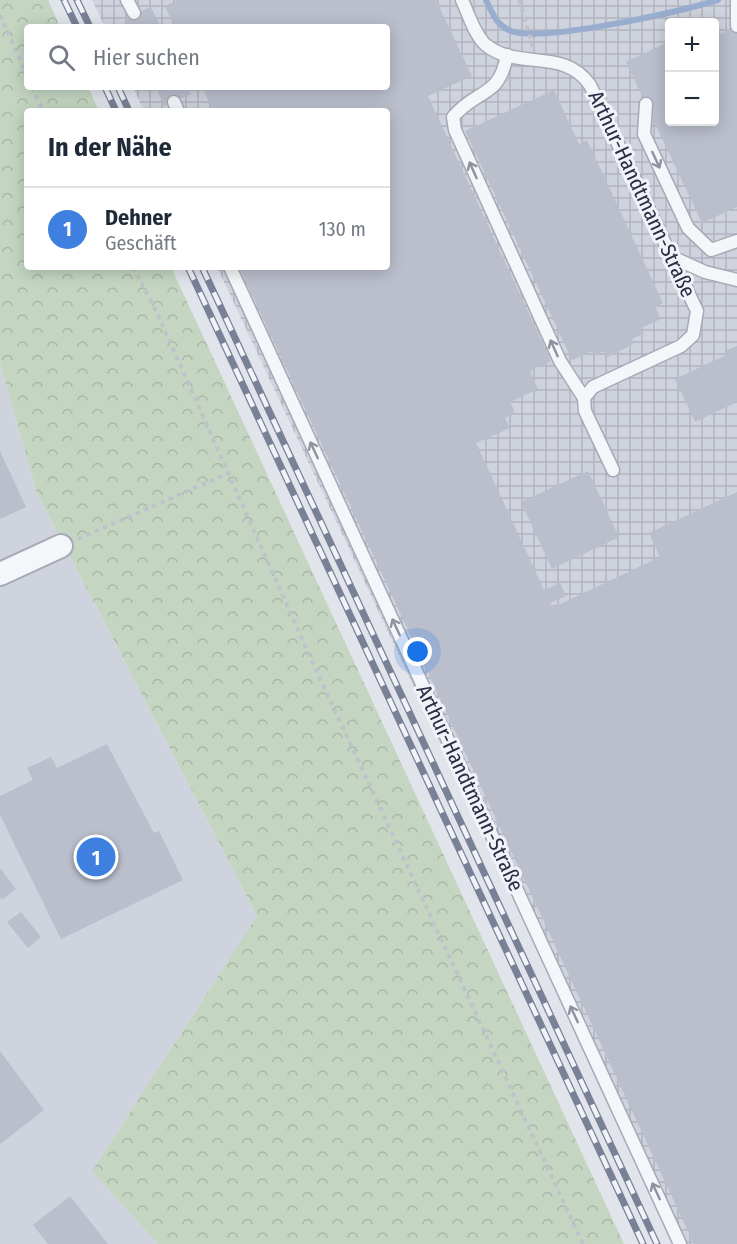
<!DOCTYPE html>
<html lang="de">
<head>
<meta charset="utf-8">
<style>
	body { margin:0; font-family:"Fira Sans Condensed",sans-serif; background:#f2f2f3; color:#1f2937 }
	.controls { position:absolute; right:18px; top:18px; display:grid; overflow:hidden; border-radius:6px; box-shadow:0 3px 15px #0003 }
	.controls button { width:54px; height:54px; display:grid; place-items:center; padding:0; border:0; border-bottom:2px solid #e0e1e3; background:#fff; color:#1f2937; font:30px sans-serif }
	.you { position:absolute; left:418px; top:652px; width:21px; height:21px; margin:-15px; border:4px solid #fff; border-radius:50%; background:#1a73e8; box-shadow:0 0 0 9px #1a73e833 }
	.badge { display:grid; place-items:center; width:39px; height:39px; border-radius:50%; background:#ea580c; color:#fff; font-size:20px; font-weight:700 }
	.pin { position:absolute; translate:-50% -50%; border:3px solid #fff; box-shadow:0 2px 6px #0006 }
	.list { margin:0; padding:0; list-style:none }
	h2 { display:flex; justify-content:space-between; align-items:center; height:78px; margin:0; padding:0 24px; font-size:26px }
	h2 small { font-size:20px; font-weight:400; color:#747a83 }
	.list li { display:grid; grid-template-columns:39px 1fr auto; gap:18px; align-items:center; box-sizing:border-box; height:84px; padding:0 24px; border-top:2px solid #e0e1e3 }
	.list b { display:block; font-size:22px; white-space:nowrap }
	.list p { margin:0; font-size:20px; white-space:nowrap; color:#747a83 }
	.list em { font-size:20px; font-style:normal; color:#747a83 }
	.icon { flex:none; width:33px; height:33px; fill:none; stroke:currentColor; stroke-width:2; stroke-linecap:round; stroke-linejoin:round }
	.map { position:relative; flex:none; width:737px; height:1244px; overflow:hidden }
	.search { position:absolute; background:#fff; box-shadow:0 3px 15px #0003; left:24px; top:24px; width:366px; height:66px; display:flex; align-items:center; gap:15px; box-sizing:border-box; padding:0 21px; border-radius:6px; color:#747a83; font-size:22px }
	.panel { position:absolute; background:#fff; box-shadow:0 3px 15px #0003; left:24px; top:108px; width:366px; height:162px; border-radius:6px }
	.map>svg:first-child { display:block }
</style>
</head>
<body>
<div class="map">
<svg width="737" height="1244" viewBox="0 0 737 1244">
	<defs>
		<pattern id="industrial-grid" width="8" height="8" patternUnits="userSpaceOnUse" patternTransform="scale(1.5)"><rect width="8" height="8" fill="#cfd3dd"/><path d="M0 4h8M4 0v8" fill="none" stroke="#b2b5bf"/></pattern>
		<pattern id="forest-crowns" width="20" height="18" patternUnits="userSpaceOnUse" patternTransform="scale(1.5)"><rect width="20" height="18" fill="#c4d6c2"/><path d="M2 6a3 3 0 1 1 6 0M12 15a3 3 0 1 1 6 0" fill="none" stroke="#a8b8a8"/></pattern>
	</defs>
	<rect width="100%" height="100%" fill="#e1e4eb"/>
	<!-- built -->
	<polygon fill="#cfd3dd" points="0,363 37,493 257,916 92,1171 158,1244 0,1244"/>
	<!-- industrial -->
	<path fill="url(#industrial-grid)" fill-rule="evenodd" d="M92,0H737V1244H675L217,267H387V111H144L133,87H387V27H105ZM670,22H714V122H670Z"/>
	<!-- forest -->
	<polygon fill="url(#forest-crowns)" points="0,0 48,0 60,27 27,27 27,87 88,87 99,111 27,111 27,267 171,267 624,1244 158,1244 92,1171 257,916 37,493 0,363"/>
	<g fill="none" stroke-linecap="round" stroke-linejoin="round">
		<!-- stream -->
		<path stroke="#99adce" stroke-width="6" d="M486,0C493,14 496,25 511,31C543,43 681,11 718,0"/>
	</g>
	<!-- building -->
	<g fill="#bbbfcc">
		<polygon points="178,0 436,0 472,76 428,96 551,361 530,371 538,389 510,402 515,413 505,418 510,428 476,443 544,590 560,583 566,596 550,603 552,608 660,557 649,533 737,492 737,1244 694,1244 239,267 387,267 387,111 213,111 202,87 387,87 387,27 174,27 165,6"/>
		<polygon points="151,7 161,27 128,27 124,18"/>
		<polygon points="714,20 721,34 737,26 737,207 702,223 626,62 670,41 670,122 714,122"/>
		<polygon points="156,87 188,87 191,94 164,106"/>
		<polygon points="554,90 579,144 587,140 663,303 655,307 661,319 639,329 642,334 632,339 634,344 607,357 604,351 594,355 593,351 572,360 465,131"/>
		<polygon points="737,346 737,402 695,422 675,379 728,354 726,351"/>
		<polygon points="0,451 26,507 0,519"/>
		<polygon points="588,471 619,537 552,569 521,502"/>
		<polygon points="107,744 154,833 159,831 183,880 61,939 0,815 0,796 33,780 27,768 51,757 57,768"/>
		<polygon points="0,868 16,889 2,900 0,897"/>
		<polygon points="21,912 41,937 28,948 7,922"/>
		<polygon points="0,1051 44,1110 0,1144"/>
		<polygon points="70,1196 108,1244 48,1244 33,1225"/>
	</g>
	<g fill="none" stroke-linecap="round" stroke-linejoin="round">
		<!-- lane casing -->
		<g stroke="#a6aab6" stroke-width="15">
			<g id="lane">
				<polyline points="127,0 134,13"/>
				<path d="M462,0C468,13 475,36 486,45C518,71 564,47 590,85L697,311L693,335L681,346L593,387L584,398L585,411L613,470"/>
				<polyline points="737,0 737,26"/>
				<path d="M507,55C499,99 477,88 453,117L455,130L560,361L584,398"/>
				<polyline points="174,102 178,111"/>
				<polyline points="646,104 644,134 688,228 711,250 737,241"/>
				<polyline points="672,257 705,272 737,280"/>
				<polyline points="230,267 680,1244"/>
			</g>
		</g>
		<!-- street casing -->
		<g stroke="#a6aab6" stroke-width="26">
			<polyline id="street" points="0,574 61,546"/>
		</g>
		<!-- path -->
		<g stroke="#c0c2ca" stroke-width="4" stroke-dasharray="4.5 4.5" stroke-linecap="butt">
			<polyline points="519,0 533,47"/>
			<polyline points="0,15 27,75"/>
			<polyline points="32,87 43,111"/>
			<polyline points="133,267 157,313 310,657 583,1244"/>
			<polyline points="78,539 229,473"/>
		</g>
		<!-- lane -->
		<use href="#lane" stroke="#f5f6f9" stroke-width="12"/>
		<!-- street -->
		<use href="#street" stroke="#f5f6f9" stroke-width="22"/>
		<!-- rail casing -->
		<g stroke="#798196" stroke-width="7">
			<g id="rail">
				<polyline points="64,0 77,27"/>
				<polyline points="77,0 90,27"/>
				<polyline points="105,87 116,111"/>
				<polyline points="118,87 129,111"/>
				<polyline points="188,267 643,1244"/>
				<polyline points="202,267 657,1244"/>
			</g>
		</g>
		<!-- rail -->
		<use href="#rail" stroke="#f1f3f8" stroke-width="4.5" stroke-dasharray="14" stroke-linecap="butt"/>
	</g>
	<!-- one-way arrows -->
	<defs><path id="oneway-shaft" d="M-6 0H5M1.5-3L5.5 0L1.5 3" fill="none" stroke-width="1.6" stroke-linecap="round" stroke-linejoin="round" transform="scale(1.5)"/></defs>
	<g stroke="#8e929f">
		<use href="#oneway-shaft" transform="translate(656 160) rotate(65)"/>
		<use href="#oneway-shaft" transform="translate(473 170) rotate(-114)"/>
		<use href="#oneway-shaft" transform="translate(554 348) rotate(-114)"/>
		<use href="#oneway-shaft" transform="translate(314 450) rotate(-115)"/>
		<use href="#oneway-shaft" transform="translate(396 627) rotate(-115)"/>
		<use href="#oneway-shaft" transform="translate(574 1014) rotate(-115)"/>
		<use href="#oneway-shaft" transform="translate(656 1191) rotate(-115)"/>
	</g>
	<g text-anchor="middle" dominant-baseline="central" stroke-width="6" stroke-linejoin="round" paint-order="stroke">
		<!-- street labels -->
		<g font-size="21" fill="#282f45" stroke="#f1f3f8">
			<text transform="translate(642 194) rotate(65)">Arthur-Handtmann-Straße</text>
			<text transform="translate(470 788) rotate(65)">Arthur-Handtmann-Straße</text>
		</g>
	</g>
</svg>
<div class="controls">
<button>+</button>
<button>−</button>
</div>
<div class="you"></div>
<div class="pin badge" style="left:96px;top:857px;background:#3f7fe0">1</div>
<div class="search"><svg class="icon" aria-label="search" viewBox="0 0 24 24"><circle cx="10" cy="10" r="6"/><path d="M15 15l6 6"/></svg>Hier suchen</div>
<section class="panel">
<h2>In der Nähe<small></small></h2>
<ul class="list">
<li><span class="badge" style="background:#3f7fe0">1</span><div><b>Dehner</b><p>Geschäft</p></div><em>130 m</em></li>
</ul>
</section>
</div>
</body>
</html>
